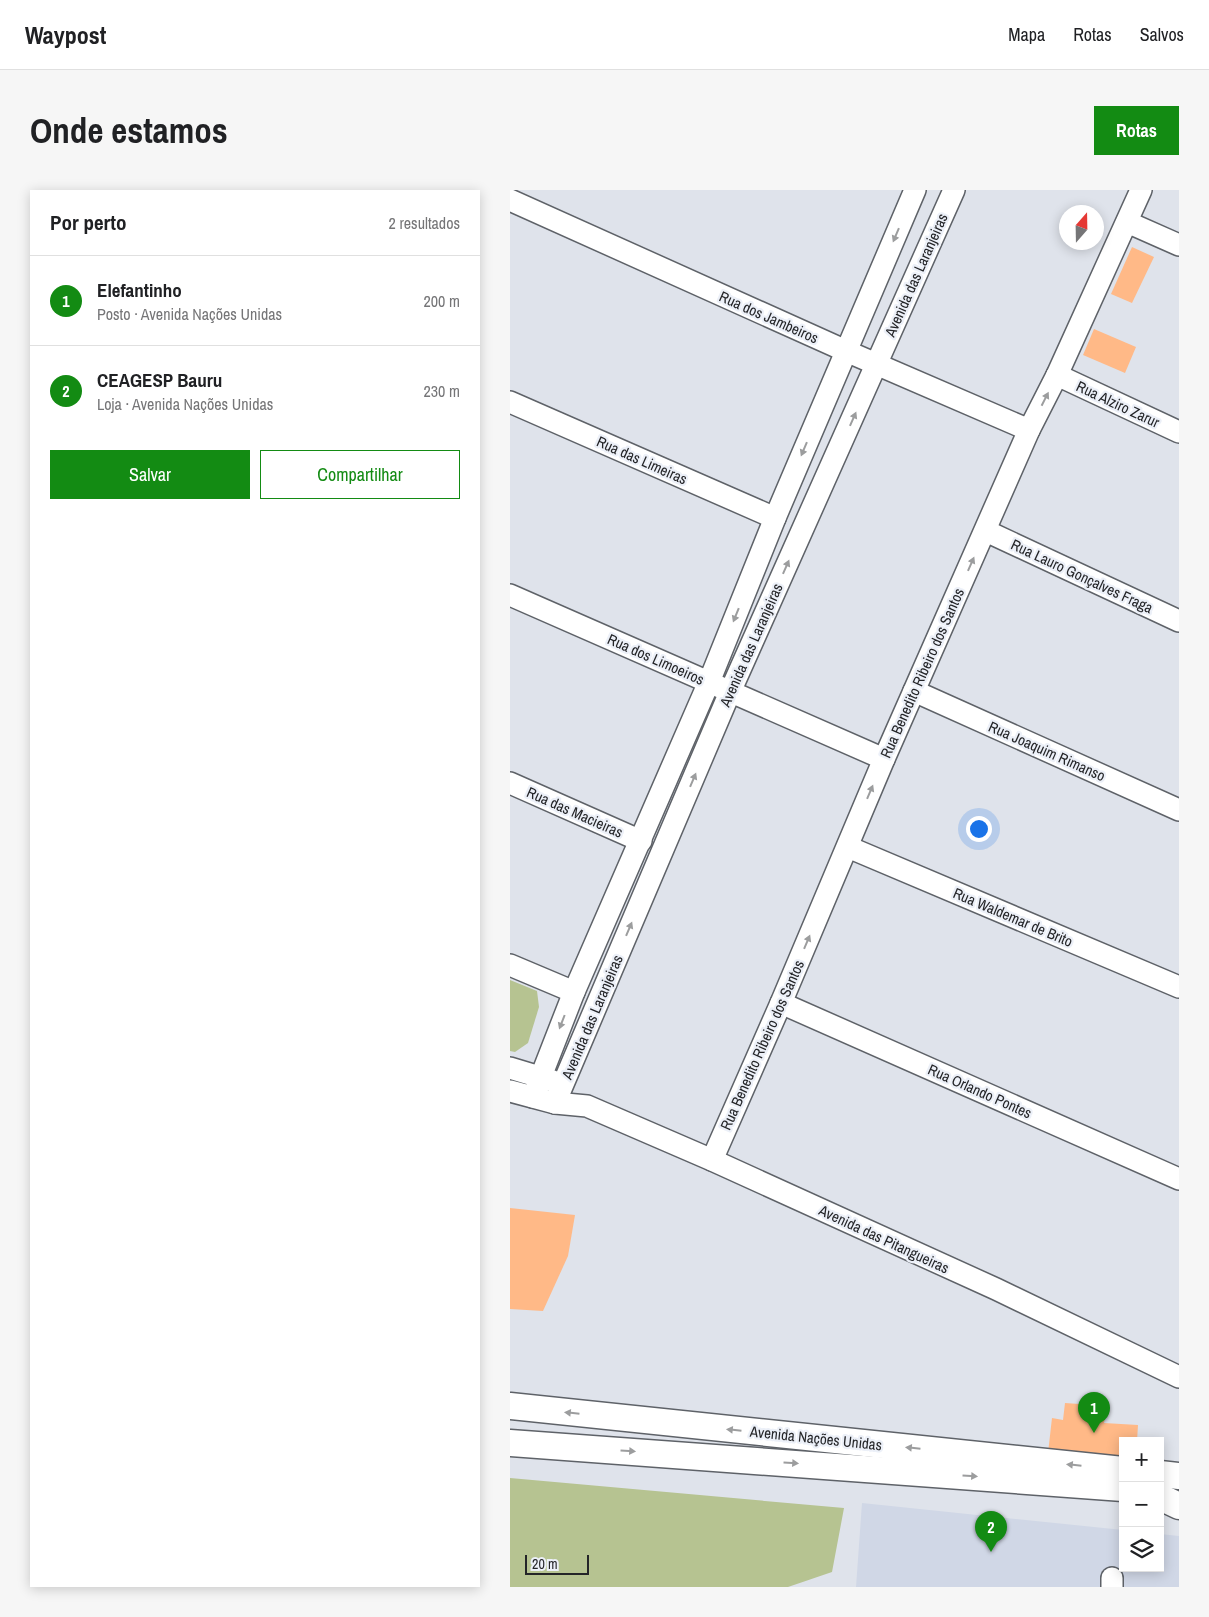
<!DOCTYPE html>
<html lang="pt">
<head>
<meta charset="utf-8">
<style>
	body { margin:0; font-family:"Archivo Narrow",sans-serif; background:#f6f6f6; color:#202124 }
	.controls { position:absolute; right:15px; bottom:15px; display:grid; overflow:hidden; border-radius:0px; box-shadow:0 2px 12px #0003 }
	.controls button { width:45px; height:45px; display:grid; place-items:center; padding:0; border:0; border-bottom:1px solid #e0e0e0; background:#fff; color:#202124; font:25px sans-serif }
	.compass { position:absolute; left:549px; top:15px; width:45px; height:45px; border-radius:50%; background:#fff; box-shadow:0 2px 12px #0003; rotate:20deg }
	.scale { position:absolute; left:15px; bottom:12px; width:64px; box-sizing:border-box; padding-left:5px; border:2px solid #242528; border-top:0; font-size:14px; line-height:18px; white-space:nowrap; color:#242528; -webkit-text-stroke:4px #ecf0f8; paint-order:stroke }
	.you { position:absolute; left:468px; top:638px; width:18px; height:18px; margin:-12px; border:4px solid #fff; border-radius:50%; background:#1a73e8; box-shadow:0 0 0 8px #1a73e833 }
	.badge { display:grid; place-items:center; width:32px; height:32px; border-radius:50%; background:#138b13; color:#fff; font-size:16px; font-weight:700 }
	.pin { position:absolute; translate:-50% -41px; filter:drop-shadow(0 1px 2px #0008) }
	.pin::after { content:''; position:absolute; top:26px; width:18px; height:15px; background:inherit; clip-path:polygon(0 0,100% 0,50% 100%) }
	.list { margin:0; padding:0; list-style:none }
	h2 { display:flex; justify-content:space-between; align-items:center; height:65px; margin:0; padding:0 20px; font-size:21px }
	h2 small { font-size:16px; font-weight:400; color:#757577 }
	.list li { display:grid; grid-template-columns:32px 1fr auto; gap:15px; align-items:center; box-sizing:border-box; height:90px; padding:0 20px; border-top:1px solid #e0e0e0 }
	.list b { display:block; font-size:19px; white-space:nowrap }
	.list p { margin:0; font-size:16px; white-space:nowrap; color:#757577 }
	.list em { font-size:16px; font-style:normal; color:#757577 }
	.actions { display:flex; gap:10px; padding:15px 20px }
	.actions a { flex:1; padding:11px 0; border:1px solid #138b13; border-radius:0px; text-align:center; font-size:18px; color:#138b13 }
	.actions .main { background:#138b13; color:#fff }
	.icon { flex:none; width:28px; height:28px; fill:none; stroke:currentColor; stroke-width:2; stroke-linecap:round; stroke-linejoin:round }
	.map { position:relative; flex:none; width:669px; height:1397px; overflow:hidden; border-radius:0px }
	header { display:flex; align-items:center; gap:30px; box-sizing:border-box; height:70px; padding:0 25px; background:#fff; border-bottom:1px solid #e0e0e0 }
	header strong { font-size:24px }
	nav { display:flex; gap:28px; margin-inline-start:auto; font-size:18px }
	.intro { display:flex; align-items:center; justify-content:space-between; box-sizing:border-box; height:120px; padding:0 30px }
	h1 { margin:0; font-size:35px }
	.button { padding:12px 22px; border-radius:0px; background:#138b13; color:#fff; font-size:18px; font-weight:700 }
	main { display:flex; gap:30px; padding:0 30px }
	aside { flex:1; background:#fff; border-radius:0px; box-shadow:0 2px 12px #0003 }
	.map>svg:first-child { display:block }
</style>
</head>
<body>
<header>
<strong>Waypost</strong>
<nav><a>Mapa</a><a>Rotas</a><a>Salvos</a></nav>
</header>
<div class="intro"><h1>Onde estamos</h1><a class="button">Rotas</a></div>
<main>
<aside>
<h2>Por perto<small>2 resultados</small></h2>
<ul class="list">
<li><span class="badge">1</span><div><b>Elefantinho</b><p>Posto · Avenida Nações Unidas</p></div><em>200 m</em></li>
<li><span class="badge">2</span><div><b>CEAGESP Bauru</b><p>Loja · Avenida Nações Unidas</p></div><em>230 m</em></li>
</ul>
<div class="actions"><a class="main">Salvar</a><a>Compartilhar</a></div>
</aside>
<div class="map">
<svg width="669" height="1397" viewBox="0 0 669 1397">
	<rect width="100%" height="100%" fill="#dfe3eb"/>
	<!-- built -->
	<polygon fill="#d0d7e6" points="352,1313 613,1340 613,1378 650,1378 650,1344 669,1346 669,1397 346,1397"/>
	<!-- green -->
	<g fill="#b6c391">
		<polygon points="0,790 27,801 29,817 18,853 5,862 0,861"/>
		<polygon points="0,1288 334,1318 322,1382 278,1397 0,1397"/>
	</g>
	<!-- building -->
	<g fill="#ffb987">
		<polygon points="622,57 644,67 622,113 601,104"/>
		<polygon points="584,139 626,157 615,183 573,165"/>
		<polygon points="0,1018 65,1025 58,1066 33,1121 0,1119"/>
		<polygon points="555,1213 597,1216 594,1233 628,1235 627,1251 613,1251 613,1269 538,1263 542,1228 553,1230"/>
	</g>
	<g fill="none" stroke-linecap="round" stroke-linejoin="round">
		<!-- minor casing -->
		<g stroke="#5e6268" stroke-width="24">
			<g id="minor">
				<polyline points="0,10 336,161 519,240"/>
				<polyline points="617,32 669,55"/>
				<polyline points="547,185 669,242"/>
				<polyline points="0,212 265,328"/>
				<polyline points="476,341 669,431"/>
				<polyline points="0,405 374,569"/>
				<polyline points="404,501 669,620"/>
				<polyline points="0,593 131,651"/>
				<polyline points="338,657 669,797"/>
				<polyline points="0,775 64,802"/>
				<polyline points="271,813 669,989"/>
				<polyline points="0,878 43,891"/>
				<polyline points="0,901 45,913 77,916 202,970 486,1099 669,1187"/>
				<polyline points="23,907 64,802 199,492 265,328 405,0"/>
				<polyline points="45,913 220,502 444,0"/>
				<polyline points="202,970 271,813 374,569 519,240 547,185 631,0"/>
				<polyline points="602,1397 602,1388"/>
			</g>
		</g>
		<!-- major casing -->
		<g stroke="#5e6268" stroke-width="29">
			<g id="major">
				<polyline points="0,1216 613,1280"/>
				<polyline points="0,1253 613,1298"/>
				<polyline points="650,1284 669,1286"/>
				<polyline points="650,1307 669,1316"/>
			</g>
		</g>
		<!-- minor -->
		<use href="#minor" stroke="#fff" stroke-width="21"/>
		<!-- major -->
		<use href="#major" stroke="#fff" stroke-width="26"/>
	</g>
	<!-- one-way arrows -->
	<defs><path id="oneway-solid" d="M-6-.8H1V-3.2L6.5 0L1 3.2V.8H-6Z" transform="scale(1.25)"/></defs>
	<g fill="#9c9d9e">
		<use href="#oneway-solid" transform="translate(386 45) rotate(113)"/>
		<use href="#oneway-solid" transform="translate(535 209) rotate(-63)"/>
		<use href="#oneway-solid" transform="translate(343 229) rotate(-66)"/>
		<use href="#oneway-solid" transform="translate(294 259) rotate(113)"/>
		<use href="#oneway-solid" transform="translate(461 374) rotate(-66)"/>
		<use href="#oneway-solid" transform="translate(276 377) rotate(-66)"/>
		<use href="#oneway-solid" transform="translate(226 425) rotate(112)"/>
		<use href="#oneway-solid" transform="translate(183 590) rotate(-67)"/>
		<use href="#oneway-solid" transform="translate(360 602) rotate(-67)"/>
		<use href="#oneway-solid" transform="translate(119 739) rotate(-67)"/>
		<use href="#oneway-solid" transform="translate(297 752) rotate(-67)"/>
		<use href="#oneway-solid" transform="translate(52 832) rotate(111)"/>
		<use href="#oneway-solid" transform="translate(62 1223) rotate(-174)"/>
		<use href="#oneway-solid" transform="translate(224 1240) rotate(-174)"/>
		<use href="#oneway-solid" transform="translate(403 1258) rotate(-174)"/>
		<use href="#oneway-solid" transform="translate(118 1261) rotate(4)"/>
		<use href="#oneway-solid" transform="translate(281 1273) rotate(4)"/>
		<use href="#oneway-solid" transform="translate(564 1275) rotate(-174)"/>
		<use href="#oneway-solid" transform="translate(460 1286) rotate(4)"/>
	</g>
	<g text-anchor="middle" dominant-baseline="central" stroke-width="4.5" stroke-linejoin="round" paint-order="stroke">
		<!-- street labels -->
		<g font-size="15" fill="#242528" stroke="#ecf0f8">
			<text transform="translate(406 85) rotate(-66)">Avenida das Laranjeiras</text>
			<text transform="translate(259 127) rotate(24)">Rua dos Jambeiros</text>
			<text transform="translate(608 214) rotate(25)">Rua Alziro Zarur</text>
			<text transform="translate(132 270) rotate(24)">Rua das Limeiras</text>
			<text transform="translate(572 386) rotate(25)">Rua Lauro Gonçalves Fraga</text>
			<text transform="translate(241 455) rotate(-66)">Avenida das Laranjeiras</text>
			<text transform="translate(146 469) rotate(24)">Rua dos Limoeiros</text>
			<text transform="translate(412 483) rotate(-66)">Rua Benedito Ribeiro dos Santos</text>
			<text transform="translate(537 561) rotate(24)">Rua Joaquim Rimanso</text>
			<text transform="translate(65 622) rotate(24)">Rua das Macieiras</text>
			<text transform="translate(503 727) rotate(23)">Rua Waldemar de Brito</text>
			<text transform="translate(82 827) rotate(-67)">Avenida das Laranjeiras</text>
			<text transform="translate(252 855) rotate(-66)">Rua Benedito Ribeiro dos Santos</text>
			<text transform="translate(470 901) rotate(24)">Rua Orlando Pontes</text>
			<text transform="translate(374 1049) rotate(25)">Avenida das Pitangueiras</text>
			<text transform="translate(306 1248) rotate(6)">Avenida Nações Unidas</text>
		</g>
	</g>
</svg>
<div class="controls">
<button>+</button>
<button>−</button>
<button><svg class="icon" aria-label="layers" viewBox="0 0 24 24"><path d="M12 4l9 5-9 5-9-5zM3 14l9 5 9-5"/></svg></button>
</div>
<svg class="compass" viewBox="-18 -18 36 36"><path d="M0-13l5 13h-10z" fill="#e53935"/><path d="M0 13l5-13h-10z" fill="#757577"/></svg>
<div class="scale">20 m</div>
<div class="you"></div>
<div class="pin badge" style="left:584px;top:1243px">1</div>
<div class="pin badge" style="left:481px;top:1362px">2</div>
</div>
</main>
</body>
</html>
